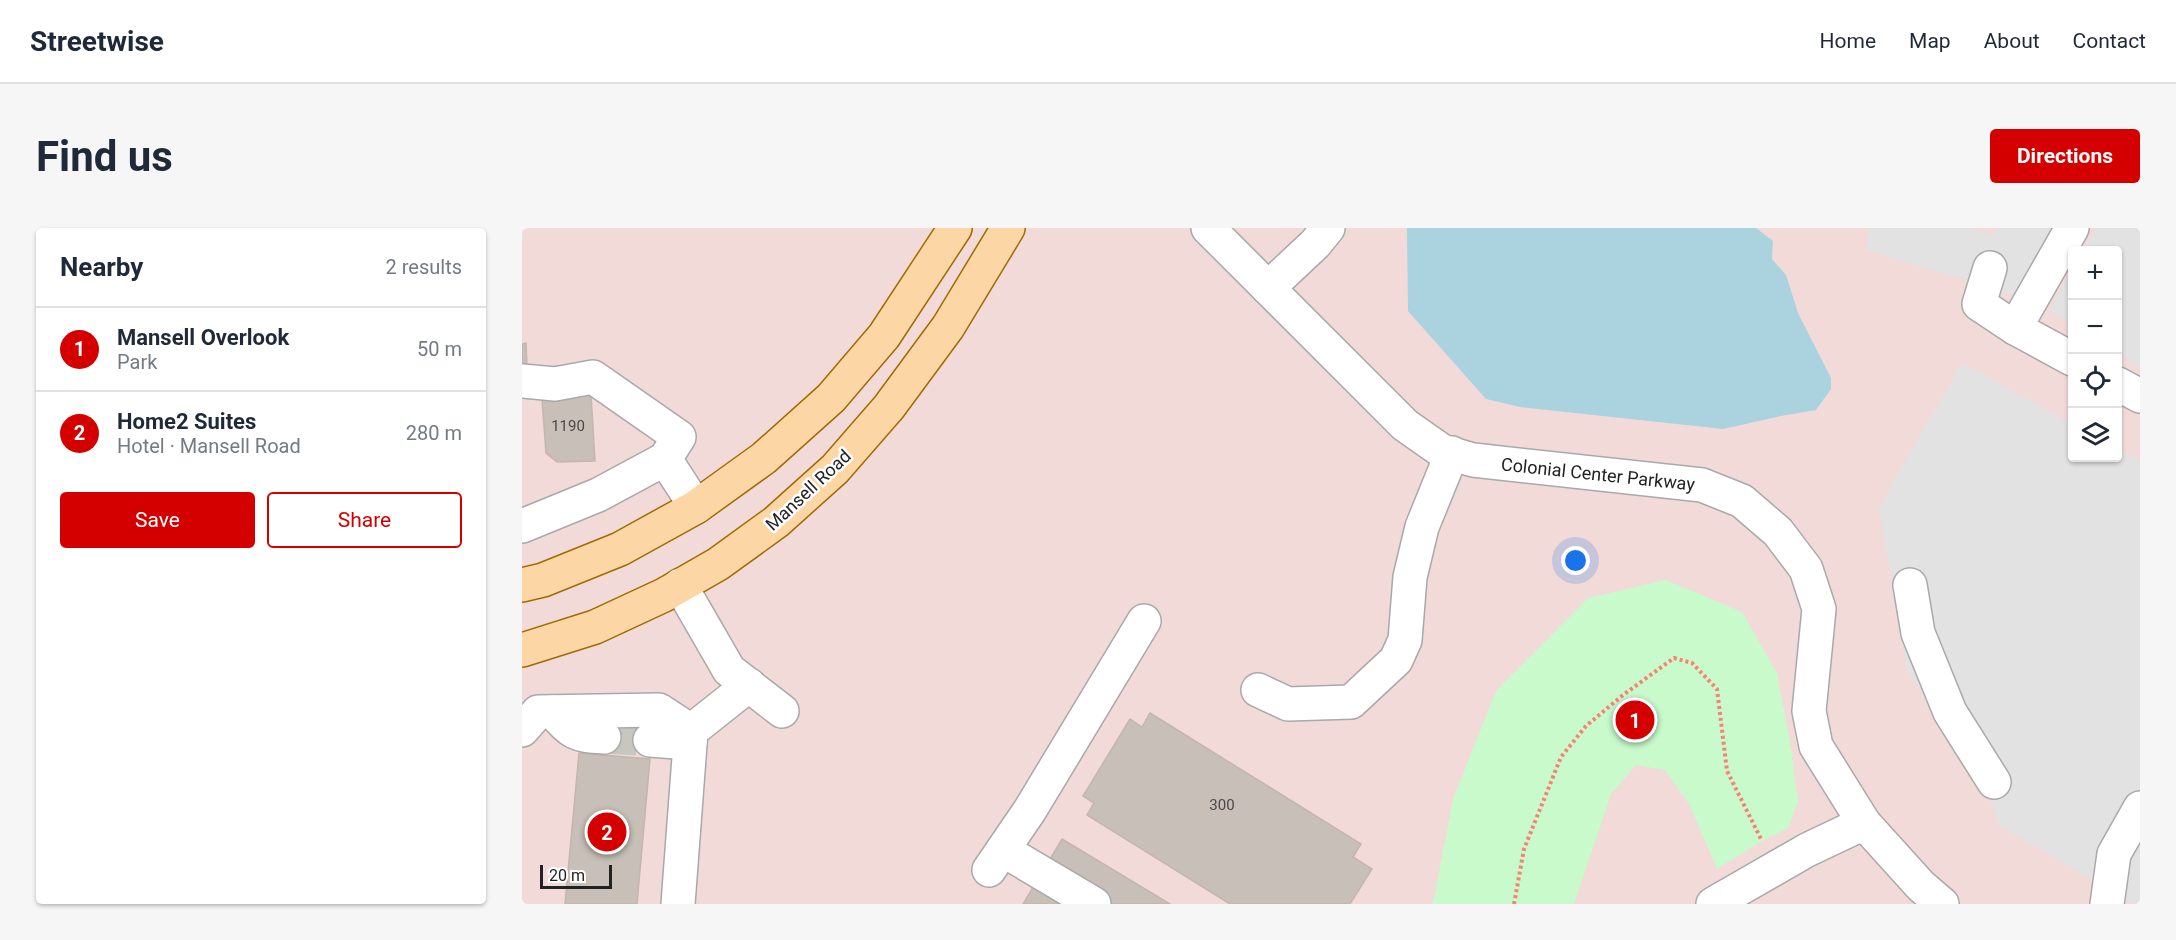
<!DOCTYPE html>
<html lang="en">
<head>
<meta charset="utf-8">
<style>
	body { margin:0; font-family:Roboto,sans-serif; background:#f6f6f7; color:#1f2937 }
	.controls { position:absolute; right:18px; top:18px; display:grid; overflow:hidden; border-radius:6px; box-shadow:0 2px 4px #0004 }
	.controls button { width:54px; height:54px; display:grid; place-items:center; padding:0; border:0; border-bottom:2px solid #e0e1e3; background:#fff; color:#1f2937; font:30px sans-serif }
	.scale { position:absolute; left:18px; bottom:15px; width:72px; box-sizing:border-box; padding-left:6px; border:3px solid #222; border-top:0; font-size:16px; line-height:21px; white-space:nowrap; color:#222; -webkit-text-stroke:4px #fff; paint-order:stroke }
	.you { position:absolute; left:1054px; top:333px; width:21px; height:21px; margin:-15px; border:4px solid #fff; border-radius:50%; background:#1a73e8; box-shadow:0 0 0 9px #1a73e833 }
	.badge { display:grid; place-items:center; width:39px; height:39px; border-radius:50%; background:#d40000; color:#fff; font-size:20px; font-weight:700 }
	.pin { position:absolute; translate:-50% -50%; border:3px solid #fff; box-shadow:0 2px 6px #0006 }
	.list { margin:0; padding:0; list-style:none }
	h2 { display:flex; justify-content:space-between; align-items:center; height:78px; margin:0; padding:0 24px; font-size:26px }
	h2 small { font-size:20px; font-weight:400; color:#747a83 }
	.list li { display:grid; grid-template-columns:39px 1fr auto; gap:18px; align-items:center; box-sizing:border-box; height:84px; padding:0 24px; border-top:2px solid #e0e1e3 }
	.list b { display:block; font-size:22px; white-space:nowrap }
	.list p { margin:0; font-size:20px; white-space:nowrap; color:#747a83 }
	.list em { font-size:20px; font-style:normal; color:#747a83 }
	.actions { display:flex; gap:12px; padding:18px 24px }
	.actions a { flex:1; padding:14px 0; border:2px solid #d40000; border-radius:6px; text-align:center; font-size:21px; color:#d40000 }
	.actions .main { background:#d40000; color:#fff }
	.icon { flex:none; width:33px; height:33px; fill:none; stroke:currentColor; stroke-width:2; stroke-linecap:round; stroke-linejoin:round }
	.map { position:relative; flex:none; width:1618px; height:676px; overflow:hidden; border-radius:6px }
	header { display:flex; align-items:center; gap:36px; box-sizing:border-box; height:84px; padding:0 30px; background:#fff; border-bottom:2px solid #e0e1e3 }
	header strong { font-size:28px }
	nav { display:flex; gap:33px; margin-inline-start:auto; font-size:21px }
	.intro { display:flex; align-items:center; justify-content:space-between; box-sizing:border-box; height:144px; padding:0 36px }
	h1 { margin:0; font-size:42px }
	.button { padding:15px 27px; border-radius:6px; background:#d40000; color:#fff; font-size:21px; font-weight:700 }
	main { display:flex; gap:36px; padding:0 36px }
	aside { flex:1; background:#fff; border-radius:6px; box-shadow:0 2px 4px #0004 }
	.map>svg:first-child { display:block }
</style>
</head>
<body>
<header>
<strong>Streetwise</strong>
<nav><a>Home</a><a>Map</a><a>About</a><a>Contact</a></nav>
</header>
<div class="intro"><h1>Find us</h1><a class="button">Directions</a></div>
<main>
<aside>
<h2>Nearby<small>2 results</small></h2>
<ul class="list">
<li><span class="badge">1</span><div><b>Mansell Overlook</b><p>Park</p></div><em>50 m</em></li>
<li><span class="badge">2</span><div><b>Home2 Suites</b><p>Hotel · Mansell Road</p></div><em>280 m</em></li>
</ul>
<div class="actions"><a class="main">Save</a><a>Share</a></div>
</aside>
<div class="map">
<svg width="1618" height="676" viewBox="0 0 1618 676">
	<rect width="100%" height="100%" fill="#f2efe9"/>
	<!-- commercial -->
	<path fill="#f2dad9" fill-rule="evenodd" d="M0,0H1618V676H0ZM1550,22H1596V230H1550Z"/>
	<!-- park -->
	<polygon fill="#c8facc" points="1144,352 1220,384 1255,445 1269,520 1276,574 1266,600 1240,613 1195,641 1167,576 1143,542 1114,537 1089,566 1052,676 911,676 931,571 974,463 1066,370"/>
	<!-- parking -->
	<g fill="#e2e2e2">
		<polygon points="1346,0 1450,0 1472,8 1476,0 1532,0 1492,67 1345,22"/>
		<polygon points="1574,0 1618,0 1618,140 1596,124 1596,22 1561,22"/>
		<polygon points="1550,41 1550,97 1527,82"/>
		<polygon points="1440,135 1550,196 1550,230 1596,230 1596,221 1618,233 1618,676 1613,676 1479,599 1467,571 1386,444 1357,279"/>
	</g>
	<!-- water -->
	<polygon fill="#aad3df" points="885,0 1234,0 1251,13 1250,31 1264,47 1276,85 1309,150 1309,161 1294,182 1259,188 1201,201 998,179 964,171 886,83"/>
	<!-- building -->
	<g fill="#c7bfb8" stroke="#c4b6ab" stroke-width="1.5">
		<polygon points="4,115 5,139 0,139 0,116"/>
		<polygon points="69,167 73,233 35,234 24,225 20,171"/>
		<polygon points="628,485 839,616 831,629 850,641 828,676 708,676 565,587 572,575 561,568 608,491 620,499"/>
		<polygon points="57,525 128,531 115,676 43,676"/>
		<polygon points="540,611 648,676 501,676"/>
	</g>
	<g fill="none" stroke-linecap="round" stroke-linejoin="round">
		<!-- minor-tunnel -->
		<polyline stroke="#c8c6c1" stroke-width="33" stroke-dasharray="33 16" stroke-linecap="butt" points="82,509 128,512"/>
		<!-- minor casing -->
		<g stroke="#a9a9a9" stroke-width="36">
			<g id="minor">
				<polyline points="686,0 883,197 920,223 951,232 1180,257 1220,273 1256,304 1284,341 1297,381 1287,483 1294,518 1342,595 1399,658 1420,676"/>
				<polyline points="1550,0 1493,100 1550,131"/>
				<polyline points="1468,40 1457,76 1493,100"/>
				<polyline points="746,60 793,16 806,0"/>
				<polyline points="0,153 33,156 71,149 157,209 143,231 174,279"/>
				<polyline points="1596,156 1618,168"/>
				<polyline points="0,298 76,267 143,231"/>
				<polyline points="158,357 207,442 260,483"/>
				<polyline points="1388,357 1396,405 1428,484 1472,554"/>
				<polyline points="736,462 766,476 829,474 874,432 883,412 888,349 900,299 930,225"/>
				<path d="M31,484C51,506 52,507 82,509"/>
				<polyline points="0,502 16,484 137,482 169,503 227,457"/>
				<polyline points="128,512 168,515"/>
				<polyline points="481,622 572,676"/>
				<polyline points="467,642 508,582 622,393"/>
				<polyline points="156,676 169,503"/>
				<polyline points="1191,676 1285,622 1342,595"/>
				<polyline points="1585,676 1592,626 1618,580"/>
			</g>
		</g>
		<!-- major casing -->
		<g stroke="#a06b00" stroke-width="36">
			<g id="major">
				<polyline points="0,357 21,352 98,321 174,279 242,230 309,170 362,108 433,0"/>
				<polyline points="0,422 73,399 142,367 196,336 254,294 313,241 367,179 426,99 486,0"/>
			</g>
		</g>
		<!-- path -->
		<polyline stroke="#fa8072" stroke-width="4" stroke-dasharray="3 3" stroke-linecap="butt" points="992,676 1002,621 1039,529 1064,498 1101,467 1152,430 1170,435 1195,461 1205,543 1240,613"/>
		<!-- minor -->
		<use href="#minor" stroke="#fff" stroke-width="33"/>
		<!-- major -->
		<use href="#major" stroke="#fcd6a4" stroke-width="33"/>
	</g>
	<g text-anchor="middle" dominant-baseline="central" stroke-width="5" stroke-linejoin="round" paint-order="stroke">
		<!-- number labels -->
		<g font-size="15" fill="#4b4948">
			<text x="46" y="198">1190</text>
			<text x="700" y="577">300</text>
		</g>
		<!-- street labels -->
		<g font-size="18" fill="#222" stroke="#fff">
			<text transform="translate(1076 246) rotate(6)">Colonial Center Parkway</text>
			<text transform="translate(286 262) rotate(-43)">Mansell Road</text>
		</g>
	</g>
</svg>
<div class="controls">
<button>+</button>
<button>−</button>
<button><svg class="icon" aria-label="locate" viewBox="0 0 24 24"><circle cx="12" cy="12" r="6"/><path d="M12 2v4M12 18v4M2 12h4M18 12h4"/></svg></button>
<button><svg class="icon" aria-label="layers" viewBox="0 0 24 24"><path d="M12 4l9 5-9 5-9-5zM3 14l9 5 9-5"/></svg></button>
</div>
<div class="scale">20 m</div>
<div class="you"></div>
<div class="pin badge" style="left:1113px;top:492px">1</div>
<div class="pin badge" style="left:85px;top:604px">2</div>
</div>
</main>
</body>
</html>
